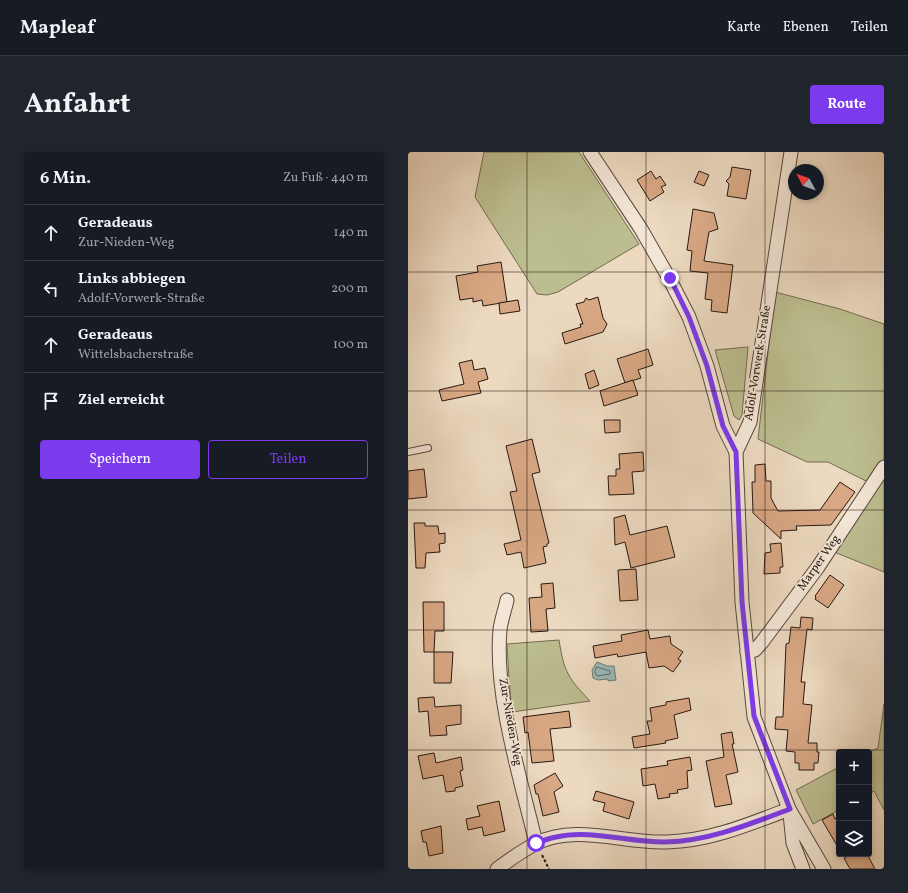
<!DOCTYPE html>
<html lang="de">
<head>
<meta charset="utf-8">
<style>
	body { margin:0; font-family:Vollkorn,serif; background:#20242c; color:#f1f3f6 }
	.controls { position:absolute; right:12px; bottom:12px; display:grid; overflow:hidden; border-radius:4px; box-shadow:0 2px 6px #0003 }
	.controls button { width:36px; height:36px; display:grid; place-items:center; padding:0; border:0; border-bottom:1px solid #363941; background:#171b24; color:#f1f3f6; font:20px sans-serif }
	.compass { position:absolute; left:380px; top:12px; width:36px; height:36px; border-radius:50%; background:#171b24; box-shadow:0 2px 6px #0003; rotate:311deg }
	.stop { position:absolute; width:12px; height:12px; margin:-9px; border:3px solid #7c3aed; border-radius:50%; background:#fff }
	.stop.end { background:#7c3aed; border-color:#fff; box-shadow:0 1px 4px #0008 }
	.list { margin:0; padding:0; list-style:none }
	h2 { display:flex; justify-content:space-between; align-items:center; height:52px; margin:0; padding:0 16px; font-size:17px }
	h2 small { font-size:13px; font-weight:400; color:#9ea1a6 }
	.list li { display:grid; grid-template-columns:26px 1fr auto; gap:12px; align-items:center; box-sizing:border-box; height:56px; padding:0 16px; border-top:1px solid #363941 }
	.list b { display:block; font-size:15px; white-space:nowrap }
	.list p { margin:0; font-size:13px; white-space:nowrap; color:#9ea1a6 }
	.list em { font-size:13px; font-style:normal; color:#9ea1a6 }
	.actions { display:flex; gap:8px; padding:12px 16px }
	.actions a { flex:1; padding:9px 0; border:1px solid #7c3aed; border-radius:4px; text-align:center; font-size:14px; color:#7c3aed }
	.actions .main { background:#7c3aed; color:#fff }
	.icon { flex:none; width:22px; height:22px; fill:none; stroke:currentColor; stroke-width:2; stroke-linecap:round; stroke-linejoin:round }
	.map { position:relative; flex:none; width:476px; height:717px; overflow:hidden; border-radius:4px }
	header { display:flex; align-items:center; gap:24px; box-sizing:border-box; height:56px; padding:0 20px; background:#171b24; border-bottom:1px solid #363941 }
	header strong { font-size:19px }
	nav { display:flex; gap:22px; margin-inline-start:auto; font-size:14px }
	.intro { display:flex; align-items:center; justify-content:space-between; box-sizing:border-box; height:96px; padding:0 24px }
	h1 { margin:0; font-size:28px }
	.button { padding:10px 18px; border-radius:4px; background:#7c3aed; color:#fff; font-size:14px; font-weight:700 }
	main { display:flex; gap:24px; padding:0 24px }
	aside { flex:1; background:#171b24; border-radius:4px; box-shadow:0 2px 6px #0003 }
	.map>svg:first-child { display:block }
</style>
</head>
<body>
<header>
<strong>Mapleaf</strong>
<nav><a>Karte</a><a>Ebenen</a><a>Teilen</a></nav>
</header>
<div class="intro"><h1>Anfahrt</h1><a class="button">Route</a></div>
<main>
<aside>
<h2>6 Min.<small>Zu Fuß · 440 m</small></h2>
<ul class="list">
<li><svg class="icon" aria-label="ahead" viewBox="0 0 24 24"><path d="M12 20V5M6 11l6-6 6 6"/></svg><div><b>Geradeaus</b><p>Zur-Nieden-Weg</p></div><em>140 m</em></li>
<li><svg class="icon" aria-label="left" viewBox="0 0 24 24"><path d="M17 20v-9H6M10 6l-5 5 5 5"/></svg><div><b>Links abbiegen</b><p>Adolf-Vorwerk-Straße</p></div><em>200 m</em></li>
<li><svg class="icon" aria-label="ahead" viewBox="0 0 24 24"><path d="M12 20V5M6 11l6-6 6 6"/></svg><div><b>Geradeaus</b><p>Wittelsbacherstraße</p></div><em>100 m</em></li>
<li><svg class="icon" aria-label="arrive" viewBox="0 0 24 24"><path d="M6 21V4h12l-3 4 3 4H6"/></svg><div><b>Ziel erreicht</b></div></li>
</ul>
<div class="actions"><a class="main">Speichern</a><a>Teilen</a></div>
</aside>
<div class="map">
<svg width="476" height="717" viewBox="0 0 476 717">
	<rect width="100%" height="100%" fill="#ecd9c0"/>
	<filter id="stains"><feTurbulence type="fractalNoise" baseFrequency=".005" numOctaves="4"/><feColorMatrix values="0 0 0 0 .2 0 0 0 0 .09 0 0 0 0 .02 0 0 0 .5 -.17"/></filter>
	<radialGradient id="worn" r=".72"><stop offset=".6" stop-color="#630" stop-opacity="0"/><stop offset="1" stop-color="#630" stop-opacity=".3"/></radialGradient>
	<!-- green -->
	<g fill="#bcbe90" stroke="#726b51">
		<polygon points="76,0 171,0 231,92 150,140 139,143 129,142 67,45"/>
		<polygon points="367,140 432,157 476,172 476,420 426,400 470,335 420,310 399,310 350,287"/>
		<polygon points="340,195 334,263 331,268 326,264 307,198"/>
		<path d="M151,488C156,520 160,526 182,549L104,560L101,528L99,492Z"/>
		<polygon points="476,552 476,658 466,639 461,642 461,600 470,596"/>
		<polygon points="431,615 431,658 405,672 388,638"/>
	</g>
	<!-- water -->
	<polygon fill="#99b9b7" stroke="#6c7975" points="189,510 199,514 206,514 208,528 200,529 200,527 190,528 185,526 184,518"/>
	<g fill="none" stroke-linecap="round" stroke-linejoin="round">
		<!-- shore -->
		<polygon stroke="#606864" stroke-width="1" points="189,515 202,519 202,522 189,524 187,520"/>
	</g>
	<!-- building -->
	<g fill="#d8a884" stroke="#281812">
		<polygon points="324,15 343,18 338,47 319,44 321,32 318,29 322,25"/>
		<polygon points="243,19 248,27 252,24 258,33 253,35 256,40 242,49 229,28"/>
		<polygon points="291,19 301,23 296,34 286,30"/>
		<polygon points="285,57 306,61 310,77 301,80 296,109 325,113 319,161 303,159 304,148 297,147 300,121 282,119 284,99 279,98"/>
		<polygon points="93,110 99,150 75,154 74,148 65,150 65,146 52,148 48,124 70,120 69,114"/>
		<polygon points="190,145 195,166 199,172 195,180 157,192 154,181 173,175 172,172 175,172 168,152 176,150 178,146 181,148"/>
		<polygon points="110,148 112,159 92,162 91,151"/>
		<polygon points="240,197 245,213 230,218 233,226 217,231 209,207"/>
		<polygon points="64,208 66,218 77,216 80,227 70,230 73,241 34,249 31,238 56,232 51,211"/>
		<polygon points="186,218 191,233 181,237 177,222"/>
		<polygon points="225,228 230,243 196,254 192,239"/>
		<polygon points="196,268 212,268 212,280 197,281"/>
		<polygon points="124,287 132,320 124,322 141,391 139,392 139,394 135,395 138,411 116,416 113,400 99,403 96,392 113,388 102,340 109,339 98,294"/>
		<polygon points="235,300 236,319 224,320 226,342 201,343 200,324 208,324 208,317 212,317 211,302"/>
		<polygon points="357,312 358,329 363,329 363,346 370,359 412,358 432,330 447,340 423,373 388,374 389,378 373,379 373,387 345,361 344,330 347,330 347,313"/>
		<polygon points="16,317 19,345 0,347 0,319"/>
		<polygon points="217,363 222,383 259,374 267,405 223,416 217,390 207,393 206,366"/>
		<polygon points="6,371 17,371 17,374 30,374 31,382 37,381 37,391 31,392 32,400 18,401 17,416 8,416"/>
		<polygon points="373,391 375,415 372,415 372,421 356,422 357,401 363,400 362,392"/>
		<polygon points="228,417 230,448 212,449 210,418"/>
		<polygon points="422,423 436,433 420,456 407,447 408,445 407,444"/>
		<polygon points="145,431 147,456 138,457 140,479 123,480 121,446 134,445 133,432"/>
		<polygon points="15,450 36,450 36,479 27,479 26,500 45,500 43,531 26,531 26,500 16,500"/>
		<polygon points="393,465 405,466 404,478 399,477 393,530 397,530 395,552 404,553 400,591 409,591 409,600 411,600 410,611 406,611 406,618 391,618 391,611 387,611 387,600 378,599 380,578 367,577 368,565 375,565 378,492 381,491 383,475 392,476"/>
		<polygon points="240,478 242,487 262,484 263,492 275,500 270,507 273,509 265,520 256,514 241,516 238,500 210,505 209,502 187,506 185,494 214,489 213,483"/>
		<polygon points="26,545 27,555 53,553 53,572 38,574 39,583 22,584 20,559 11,560 10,546"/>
		<polygon points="281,546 283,558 266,563 270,586 257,589 258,591 226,596 224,585 242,582 239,569 244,569 242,556 258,553 258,550"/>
		<polygon points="161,559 163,575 142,577 146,609 124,611 120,580 117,581 115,565"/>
		<polygon points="324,580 326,592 324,592 330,620 318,623 324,652 307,655 298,609 316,605 313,582"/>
		<polygon points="26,601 28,611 53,605 55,618 52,619 55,634 47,636 47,639 38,640 35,623 15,627 10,604"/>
		<polygon points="282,605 284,618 279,619 280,636 269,638 270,641 261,642 262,645 250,647 247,632 235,634 233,617 260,613 259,609"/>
		<polygon points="147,621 155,634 146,640 151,660 135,664 130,642 128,642 126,633"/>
		<polygon points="188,639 226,650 221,667 195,659 197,651 185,648"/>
		<polygon points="91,649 97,679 76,684 74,675 60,678 58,667 72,664 69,654"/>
		<polygon points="425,662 427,667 431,665 431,697 414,668"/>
		<polygon points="33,674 35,701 21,704 18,690 15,690 13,679"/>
		<polygon points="444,702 459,702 467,717 442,717 436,706"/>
	</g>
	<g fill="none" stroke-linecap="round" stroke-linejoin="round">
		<!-- service casing -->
		<g stroke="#59483e" stroke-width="8">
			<polyline id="service" points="0,300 20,296"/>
		</g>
		<!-- minor casing -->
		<g stroke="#59483e" stroke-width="15">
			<g id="minor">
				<polyline points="182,0 233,77 261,126 281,165 299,214 315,274 328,300"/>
				<polyline points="383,0 342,270 328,300 334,450 346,565 381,657 416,717"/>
				<path d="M99,448C97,458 93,468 92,478C86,543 113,628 128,691"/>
				<polyline points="339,500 347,498 354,490 410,415 476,315"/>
				<polyline points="382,662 385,691 395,717"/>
				<path d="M89,717C101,708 114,699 127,692C168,671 216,692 259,690C302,689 342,672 381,657"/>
			</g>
		</g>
		<!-- path -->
		<polyline stroke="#281812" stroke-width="2" stroke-dasharray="3 2" stroke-linecap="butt" points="134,703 141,717"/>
		<!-- service -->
		<use href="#service" stroke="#f3e6d6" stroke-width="6"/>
		<!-- minor -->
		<use href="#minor" stroke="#f3e6d6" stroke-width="13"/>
	</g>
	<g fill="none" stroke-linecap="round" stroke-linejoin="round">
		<!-- route -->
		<path stroke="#7c3aed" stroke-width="5" d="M128,691C135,689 141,686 148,685C184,677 222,691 258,690C301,689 342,672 382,657L346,564L334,450L328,300L315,274L299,214L281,165L262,126"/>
	</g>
	<!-- grid -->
	<path fill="none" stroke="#281812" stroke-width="1" stroke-opacity="0.55" d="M119,0V717M238,0V717M357,0V717M0,120H476M0,239H476M0,358H476M0,478H476M0,598H476"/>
	<g text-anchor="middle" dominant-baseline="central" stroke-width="3.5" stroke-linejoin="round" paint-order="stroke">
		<!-- street labels -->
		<g font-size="12" fill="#281812" stroke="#f3e6d6">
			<text transform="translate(350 211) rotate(-81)">Adolf-Vorwerk-Straße</text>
			<text transform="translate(411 411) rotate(-55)">Marper Weg</text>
			<text transform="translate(102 570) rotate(80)">Zur-Nieden-Weg</text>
		</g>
	</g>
	<rect width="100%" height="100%" filter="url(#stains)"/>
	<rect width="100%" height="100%" fill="url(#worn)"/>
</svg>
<div class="controls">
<button>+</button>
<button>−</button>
<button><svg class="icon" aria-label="layers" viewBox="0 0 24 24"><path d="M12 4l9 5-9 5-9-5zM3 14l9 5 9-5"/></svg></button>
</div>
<svg class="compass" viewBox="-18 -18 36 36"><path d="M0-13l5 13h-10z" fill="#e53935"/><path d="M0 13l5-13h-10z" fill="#9ea1a6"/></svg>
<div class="stop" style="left:128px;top:691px"></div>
<div class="stop end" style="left:262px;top:126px"></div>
</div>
</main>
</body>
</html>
